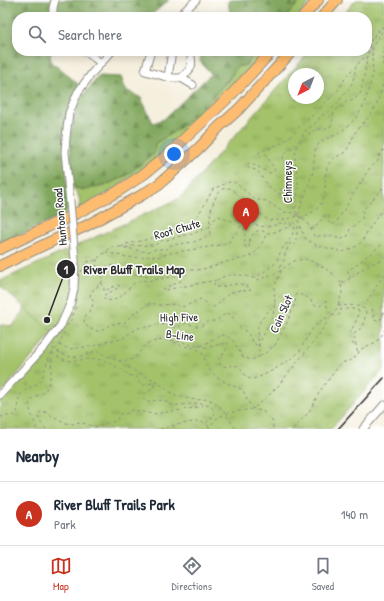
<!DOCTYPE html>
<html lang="en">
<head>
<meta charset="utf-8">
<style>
	body { margin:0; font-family:"Patrick Hand",sans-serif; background:#f6f6f7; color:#1f2937 }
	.compass { position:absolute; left:288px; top:68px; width:36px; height:36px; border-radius:50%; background:#fff; box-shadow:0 2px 10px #0003; rotate:222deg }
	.you { position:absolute; left:174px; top:154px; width:14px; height:14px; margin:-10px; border:3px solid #fff; border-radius:50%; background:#1a73e8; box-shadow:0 0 0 6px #1a73e833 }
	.badge { display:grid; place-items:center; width:26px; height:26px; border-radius:50%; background:#c8321e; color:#fff; font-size:13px; font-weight:700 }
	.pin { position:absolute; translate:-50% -33px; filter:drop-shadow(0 1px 2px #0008) }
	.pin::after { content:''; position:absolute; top:21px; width:14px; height:12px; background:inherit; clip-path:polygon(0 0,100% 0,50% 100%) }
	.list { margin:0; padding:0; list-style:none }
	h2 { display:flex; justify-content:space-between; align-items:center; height:52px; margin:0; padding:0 16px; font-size:17px }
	h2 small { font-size:13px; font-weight:400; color:#747a83 }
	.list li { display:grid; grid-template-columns:26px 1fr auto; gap:12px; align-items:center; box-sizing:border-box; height:64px; padding:0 16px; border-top:1px solid #e0e1e3 }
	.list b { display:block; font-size:15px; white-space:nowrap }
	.list p { margin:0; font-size:13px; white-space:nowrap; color:#747a83 }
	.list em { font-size:13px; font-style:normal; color:#747a83 }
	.icon { flex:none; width:22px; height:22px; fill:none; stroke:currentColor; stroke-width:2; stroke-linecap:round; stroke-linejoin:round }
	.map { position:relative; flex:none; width:384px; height:429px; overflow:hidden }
	.search { position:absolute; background:#fff; box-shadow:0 2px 10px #0003; left:12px; right:12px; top:12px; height:44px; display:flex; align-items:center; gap:10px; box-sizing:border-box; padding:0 14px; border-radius:16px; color:#747a83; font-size:15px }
	.sheet { height:116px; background:#fff }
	nav { display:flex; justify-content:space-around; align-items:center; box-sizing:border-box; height:56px; border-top:1px solid #e0e1e3; background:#fff; font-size:11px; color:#747a83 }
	nav a { display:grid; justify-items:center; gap:2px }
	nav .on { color:#c8321e }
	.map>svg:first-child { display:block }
</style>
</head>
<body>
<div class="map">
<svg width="384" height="429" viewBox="0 0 384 429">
	<defs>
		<pattern id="forest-firs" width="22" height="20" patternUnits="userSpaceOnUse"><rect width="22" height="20" fill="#82a85e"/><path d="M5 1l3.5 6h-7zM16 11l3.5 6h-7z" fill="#6b894e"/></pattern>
		<pattern id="park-tufts" width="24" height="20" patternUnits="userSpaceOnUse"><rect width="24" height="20" fill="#a3c26a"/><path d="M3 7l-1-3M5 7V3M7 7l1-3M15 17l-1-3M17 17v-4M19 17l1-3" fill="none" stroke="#859e57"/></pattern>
	</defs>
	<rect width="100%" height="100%" fill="#fff"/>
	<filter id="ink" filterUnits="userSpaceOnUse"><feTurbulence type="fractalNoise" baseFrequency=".025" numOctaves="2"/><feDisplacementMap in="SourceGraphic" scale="8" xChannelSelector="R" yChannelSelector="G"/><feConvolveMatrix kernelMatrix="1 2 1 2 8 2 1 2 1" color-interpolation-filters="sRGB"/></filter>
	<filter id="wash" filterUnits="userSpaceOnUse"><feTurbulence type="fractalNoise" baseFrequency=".012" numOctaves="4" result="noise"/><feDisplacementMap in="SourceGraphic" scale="16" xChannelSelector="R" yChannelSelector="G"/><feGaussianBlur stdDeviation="0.9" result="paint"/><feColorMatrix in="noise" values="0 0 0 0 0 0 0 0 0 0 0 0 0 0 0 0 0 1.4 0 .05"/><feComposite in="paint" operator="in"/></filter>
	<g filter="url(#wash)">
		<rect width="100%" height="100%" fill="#f5efdd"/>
		<!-- grass -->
		<g fill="#a3c26a" stroke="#67764a">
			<polygon points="301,0 312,0 297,17 286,17"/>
			<path d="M257,51H266L223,99L179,141L138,172L110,192L78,209C82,199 78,195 73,187L84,190L104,186L127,175L155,144L181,127L228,81L237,67L246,65Z"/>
			<polygon points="26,307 56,329 0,394 0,325 13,326"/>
		</g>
		<!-- forest -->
		<g fill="url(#forest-firs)" stroke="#566a44">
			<polygon points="0,0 169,0 149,17 17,17 17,51 54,51 50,53 51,63 60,68 80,86 66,117 67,210 63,216 0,243"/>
			<polygon points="232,0 301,0 286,17 217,17 230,13 228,1"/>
			<path d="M202,51H257L246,65L237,67C222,90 203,109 181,126C173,133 164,138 155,144V153L127,175L104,186L84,190L73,187L70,141L74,116L78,101L99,76L121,77L126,90L141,98L153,123L164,119L211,74L200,61Z"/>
		</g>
		<!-- park -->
		<path fill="url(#park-tufts)" stroke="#67764a" fill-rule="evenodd" d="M356,0H384V369L331,429H0V398L57,336L0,286V281L180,198L310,51H367V17H341ZM294,74H318V98H294Z"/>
	</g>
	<g filter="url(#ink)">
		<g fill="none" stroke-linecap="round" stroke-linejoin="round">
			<!-- minor casing -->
			<g stroke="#908d84" stroke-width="9">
				<g id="minor">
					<polyline points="53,17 53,8 55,0"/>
					<polyline points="178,17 196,0"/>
					<polyline points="193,17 196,15 198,17"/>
					<polyline points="85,51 101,63"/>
					<polyline points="151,51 145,71 163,76 173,78 181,78 193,85"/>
					<polyline points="168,77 172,51"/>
					<path d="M181,78C193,68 193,66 190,51"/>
					<polyline points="70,202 65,152 66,137 69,113 78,92 92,73 112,51"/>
					<polyline points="0,395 46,345 61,325 71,302 74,289 75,260"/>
					<polyline points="363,429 384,405"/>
				</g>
			</g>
			<!-- highway casing -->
			<g stroke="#908d84" stroke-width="12">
				<g id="highway">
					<polyline points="303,17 318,0"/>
					<polyline points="322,17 337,0"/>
					<polyline points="0,249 77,213 96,203 117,192 144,174 165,157 231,95 272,51"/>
					<polyline points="0,266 52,241 86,226 142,195 159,184 175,170 199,148 220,126 239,109 292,51"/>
				</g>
			</g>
			<!-- path -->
			<g stroke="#908d84" stroke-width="1" stroke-dasharray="3 3" stroke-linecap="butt">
				<polyline points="378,32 384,28"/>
				<polyline points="384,45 382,61 384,68"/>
				<polyline points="358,64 360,61 367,56"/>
				<path d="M384,79C381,90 379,102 373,111C368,119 360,125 355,133C352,139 350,146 345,152C340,156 333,157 330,162C321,174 329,191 321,204C315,212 306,215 298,220L301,229L306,239L316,245L343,252L357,246L363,241L365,235L381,211L384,209"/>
				<path d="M281,194C271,192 262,178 257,170L251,169L247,167L248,163L257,166L269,173L273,172L275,169L268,159L266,154H265L262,156H259V152L282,143L288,139L300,126L309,119L339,89L347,75L358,64"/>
				<path d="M295,209L281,194L280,190L282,189L285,192L290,193C295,185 288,175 286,167C285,164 284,160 283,157L286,152L296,145L307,129L315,124L321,116L331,110L349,89L353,81L356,67"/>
				<path d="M298,216C306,219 311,228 314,236H329L342,239L348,236L350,229L362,219L363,210L384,187"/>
				<polyline points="311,229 315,228 325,215 329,216 329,222 331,225 336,223 359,185 362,183 363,178 369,169 378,161 380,154 384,150"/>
				<path d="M121,247L126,244L145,240L159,236L168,230L180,229L185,224L189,223L195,219L205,204L213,189L229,182H234L242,188L252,197L258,200L267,201L283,212L293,213L298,216L295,211C297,201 298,191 298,181C297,169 292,156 298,145C303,138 311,130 320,129C323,129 326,130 329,128C333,124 332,118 334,113C334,112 336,110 337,109L341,108L346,102L354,100L360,94L361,91L364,77L370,42L380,27L384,28"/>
				<path d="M126,248L131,246L155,245L161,241L171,239L180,236L193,234L201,230L207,229L209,225L218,216C222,217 224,219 227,220C233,222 239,220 243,216C249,218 252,222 257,225C263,228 274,227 279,223L285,224L289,222L295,228C293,233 291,238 288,242C286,245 284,247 282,249C279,254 279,259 275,263C269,269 261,273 255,279"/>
				<path d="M106,252C117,255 130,259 142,257L143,258L146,256L151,257L155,256L157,257L171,253L221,245L229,242L241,226L244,228C246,234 244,239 245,246L247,248H249C250,245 249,242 250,239C250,236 252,236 253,234C262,226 263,234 271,233C279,231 286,229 294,223"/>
				<path d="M97,259L96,265L101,272L103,281L91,292L90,296L94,302L90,311L85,316L84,322L88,328L97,331L102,330L111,324L124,323L132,315L149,304L153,303C162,309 172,300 180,307L186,306L200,299L205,302L210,308C221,306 222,296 232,292C238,289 244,292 251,290C240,278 228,288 215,287L214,283C225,271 245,274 258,280L281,271L280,267L284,260L285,254L290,243H292L295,245L298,227L294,223L293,219"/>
				<path d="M100,270C112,262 116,266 128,271C134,274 141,275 147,277C154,272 165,269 173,272C184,266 183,270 193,270C206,270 218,264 230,261C237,259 247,259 253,254C260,249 263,241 267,233"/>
				<path d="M81,272L86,262L93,261L97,259L109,249L112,247H121L147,252L156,249H167L171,245L194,242L204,238L210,233C209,221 210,207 216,197C217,194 220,192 222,189L230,188L234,191L244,201L268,220C275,221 291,219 298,216L302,202L306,192L313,172L315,151L319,143L326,139L338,134L347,127L356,118L364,105L373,74L372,58L373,46L381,33L384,31"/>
				<polyline points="384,274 367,302 372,306 374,320 378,321 381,319 384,312"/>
				<polyline points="351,278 348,275 348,271 384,243"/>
				<path d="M101,283L104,286V291L118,285L120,286C115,291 108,292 103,296L105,300C125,305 129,276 147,281L177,276L182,278L181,281L163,289L165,290L216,280"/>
				<path d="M338,306C348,305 358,304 366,310C366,320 362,329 354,334L357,350L358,354"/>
				<polyline points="67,326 71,320 76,307"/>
				<path d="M174,342C177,343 180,345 182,346C189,347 195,347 200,351C205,355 205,364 208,368C216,380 232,385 243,390C246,396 248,404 253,408C255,411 259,410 262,411C267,414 271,419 274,423L272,429"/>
				<path d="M59,345L70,349L99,345L107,341L122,339L131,332L141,327H146L161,324L166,325L172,327H179L186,323L196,326H201L209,321H215L227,313C234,316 232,317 235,321C237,324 239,325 240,328C247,331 250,335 252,342L259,347L257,339L258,325L261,320L275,303"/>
				<path d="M198,346C210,350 217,343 228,343V347L221,357L218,360L221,366C227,368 233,363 239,367C244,370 244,378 251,379C259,380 293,359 299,352C301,349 303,345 305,341C309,334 315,324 322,320C325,318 328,318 331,317"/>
				<path d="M52,348C69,359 78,360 96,350C103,354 116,362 125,361C140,360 139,347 149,343C158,339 172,340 182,342C187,343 192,346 197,346C205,346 210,340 217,337C219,336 223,335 226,335L233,341L243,357L251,360L259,357V341L264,334L273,315L275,303L274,287L281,271L285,267L294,261L305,259L316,263L331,272L337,278L341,283"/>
				<path d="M52,353L60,358L67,361L80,360L87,359L103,360L117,367L122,369L128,375L136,377L141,385H144L152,383L154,385L153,389C148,391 142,394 144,400L148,402C153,401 158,399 164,401C168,402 170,405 175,405C189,406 204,398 215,411L214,416L206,423"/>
				<path d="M260,356L265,353L275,345L286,325L295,303L296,294C305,295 310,298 314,305L320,306L326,301L328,311L332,315L337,316L340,314L341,309H354L359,311L356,321L350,333L353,344L356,347"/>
				<polyline points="119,360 125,366 147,377 153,379 176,396 196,400 207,399 213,401 222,409 236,429"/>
				<polyline points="0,417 15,415 18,410 19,396 26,390 38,383 42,379 45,368 50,355 59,345 64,332"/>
				<path d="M36,429C36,422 27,408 30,402C32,397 39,395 43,393C52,385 51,365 52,353"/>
				<path d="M46,429C42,424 37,420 39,413L43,411L66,423L73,424L79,422L96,427L115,421L117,420L120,414L129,413L130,411L133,410L153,414L188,409L203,406L204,405"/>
				<path d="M160,429C170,427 196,419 204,423C207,424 209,427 211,429"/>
				<polyline points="209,429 209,427 217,418 228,413 252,409 263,401 278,386 315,340 337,308 342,293 341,283 353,277 360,270 380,260 384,256"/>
				<polyline points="293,429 309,412 320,391 341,363 352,360 358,354 361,349 376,342 381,337 384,330"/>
			</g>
			<!-- minor -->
			<use href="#minor" stroke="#fff" stroke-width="7"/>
			<!-- highway -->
			<use href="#highway" stroke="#febc70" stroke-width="10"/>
			<!-- rail -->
			<polyline stroke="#2b2b2b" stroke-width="1.5" points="338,429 384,378"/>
			<!-- minor-bridge casing -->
			<g stroke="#908d84" stroke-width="9" stroke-linecap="butt">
				<polyline id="minor-bridge" points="70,202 75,260"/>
			</g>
			<!-- minor-bridge -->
			<use href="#minor-bridge" stroke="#fff" stroke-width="7"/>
		</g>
	</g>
	<g text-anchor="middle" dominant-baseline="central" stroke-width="3" stroke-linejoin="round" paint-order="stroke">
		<!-- street labels -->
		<g font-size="12" fill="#2b2b2b" stroke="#fff">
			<text transform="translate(287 182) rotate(-90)">Chimneys</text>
			<text transform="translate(60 217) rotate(-95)">Huntoon Road</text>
			<text transform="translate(177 229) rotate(-16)">Root Chute</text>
			<text transform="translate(281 314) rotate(-66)">Coin Slot</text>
			<text transform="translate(179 317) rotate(-1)">High Five</text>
			<text transform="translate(180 335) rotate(7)">B-Line</text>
		</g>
	</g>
	<!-- callouts -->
	<path fill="none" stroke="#2b2b2b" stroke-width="1.5" d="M47 320L66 269"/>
	<g fill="#2b2b2b" stroke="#fff" stroke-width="1.5">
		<circle cx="47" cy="320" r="4"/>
		<circle cx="66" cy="269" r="10"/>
	</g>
	<g font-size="12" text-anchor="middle" font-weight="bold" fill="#fff">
		<text x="66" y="274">1</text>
	</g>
	<g font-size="13" text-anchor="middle" font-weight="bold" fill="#2b2b2b" stroke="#fff" stroke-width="3" stroke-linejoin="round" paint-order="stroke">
		<text x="134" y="274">River Bluff Trails Map</text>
	</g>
</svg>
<svg class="compass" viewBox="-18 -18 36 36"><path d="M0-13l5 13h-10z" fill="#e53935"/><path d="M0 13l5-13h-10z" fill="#747a83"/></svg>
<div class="you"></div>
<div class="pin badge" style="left:246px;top:231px">A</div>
<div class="search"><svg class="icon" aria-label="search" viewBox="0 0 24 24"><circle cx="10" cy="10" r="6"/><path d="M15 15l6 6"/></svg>Search here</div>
</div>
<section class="sheet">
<h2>Nearby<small></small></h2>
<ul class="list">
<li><span class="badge">A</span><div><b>River Bluff Trails Park</b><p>Park</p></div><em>140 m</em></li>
</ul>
</section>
<nav>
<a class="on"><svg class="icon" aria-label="map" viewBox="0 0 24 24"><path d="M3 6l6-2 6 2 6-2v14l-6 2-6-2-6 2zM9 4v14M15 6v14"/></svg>Map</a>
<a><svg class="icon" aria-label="directions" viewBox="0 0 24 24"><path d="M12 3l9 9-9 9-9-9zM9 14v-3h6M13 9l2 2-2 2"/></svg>Directions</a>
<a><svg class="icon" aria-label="saved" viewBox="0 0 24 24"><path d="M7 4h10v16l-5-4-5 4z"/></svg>Saved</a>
</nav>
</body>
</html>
